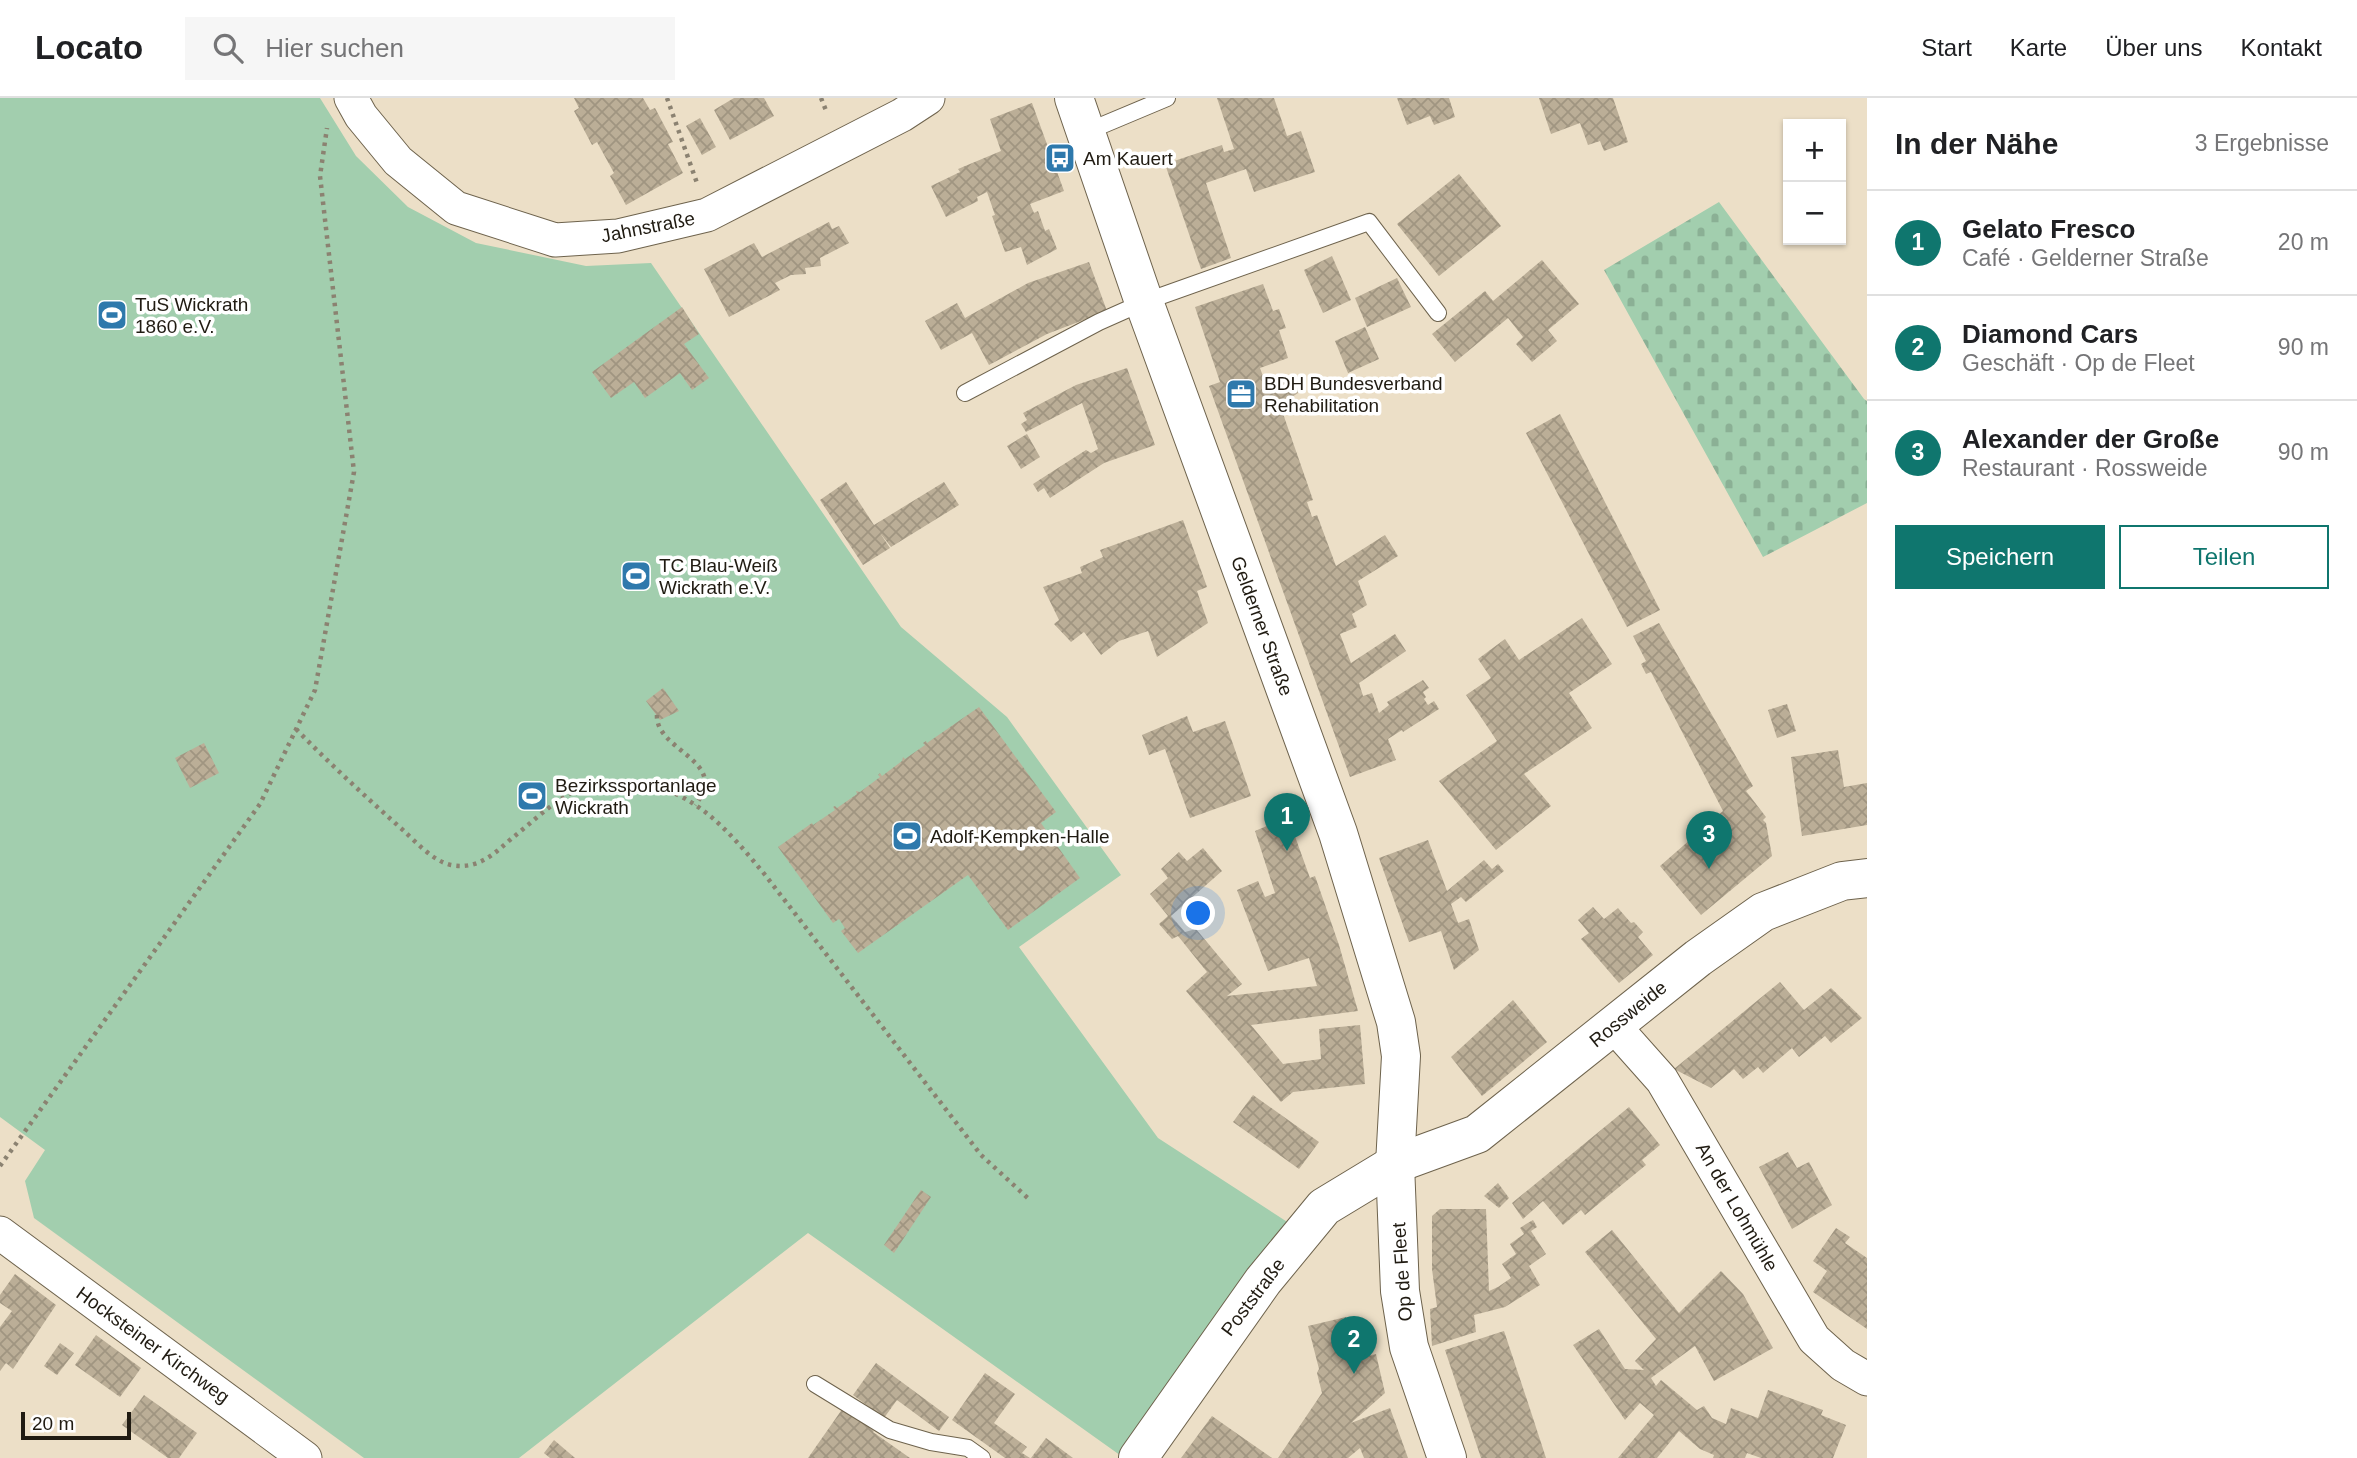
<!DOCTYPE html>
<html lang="de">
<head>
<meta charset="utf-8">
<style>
	body { margin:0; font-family:Helvetica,sans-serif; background:#f6f6f6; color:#202124 }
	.controls { position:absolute; right:21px; top:21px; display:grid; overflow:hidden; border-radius:0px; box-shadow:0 2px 5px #0004 }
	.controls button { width:63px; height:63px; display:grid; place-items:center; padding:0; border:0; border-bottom:2px solid #e0e0e0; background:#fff; color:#202124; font:35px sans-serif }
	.scale { position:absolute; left:21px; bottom:18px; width:110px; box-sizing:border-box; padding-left:7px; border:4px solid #201b12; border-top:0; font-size:19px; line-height:24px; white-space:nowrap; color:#201b12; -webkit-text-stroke:5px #fff; paint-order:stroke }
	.you { position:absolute; left:1199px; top:816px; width:24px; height:24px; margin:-18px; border:5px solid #fff; border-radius:50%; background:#1a73e8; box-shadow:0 0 0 10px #1a73e833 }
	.badge { display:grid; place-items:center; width:46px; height:46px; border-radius:50%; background:#0f766e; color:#fff; font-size:23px; font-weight:700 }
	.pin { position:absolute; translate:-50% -58px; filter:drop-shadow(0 2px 4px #0008) }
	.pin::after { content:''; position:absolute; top:37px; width:24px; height:21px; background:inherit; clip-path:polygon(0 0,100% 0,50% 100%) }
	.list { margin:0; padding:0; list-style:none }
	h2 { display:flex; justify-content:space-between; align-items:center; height:91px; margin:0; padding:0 28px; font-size:30px }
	h2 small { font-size:23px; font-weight:400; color:#757577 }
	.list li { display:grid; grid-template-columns:46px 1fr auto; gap:21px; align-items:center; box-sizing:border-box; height:105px; padding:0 28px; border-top:2px solid #e0e0e0 }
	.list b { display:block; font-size:26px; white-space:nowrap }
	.list p { margin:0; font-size:23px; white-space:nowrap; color:#757577 }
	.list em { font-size:23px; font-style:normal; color:#757577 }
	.actions { display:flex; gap:14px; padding:21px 28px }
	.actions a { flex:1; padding:16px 0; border:2px solid #0f766e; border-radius:0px; text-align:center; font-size:24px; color:#0f766e }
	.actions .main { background:#0f766e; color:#fff }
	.icon { flex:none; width:38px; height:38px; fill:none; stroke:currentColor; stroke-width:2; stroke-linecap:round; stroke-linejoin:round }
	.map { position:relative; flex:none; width:1867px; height:1360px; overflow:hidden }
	header { display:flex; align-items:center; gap:42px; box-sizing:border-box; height:98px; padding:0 35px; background:#fff; border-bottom:2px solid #e0e0e0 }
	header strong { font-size:33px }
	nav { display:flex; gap:38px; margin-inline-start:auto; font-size:24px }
	.search { width:490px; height:63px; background:#f6f6f6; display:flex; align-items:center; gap:18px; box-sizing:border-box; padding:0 24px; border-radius:0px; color:#757577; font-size:26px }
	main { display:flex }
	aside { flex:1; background:#fff }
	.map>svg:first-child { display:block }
</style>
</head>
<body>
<header>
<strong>Locato</strong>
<div class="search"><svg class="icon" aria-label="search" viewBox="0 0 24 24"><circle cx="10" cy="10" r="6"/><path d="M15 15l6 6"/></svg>Hier suchen</div>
<nav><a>Start</a><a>Karte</a><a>Über uns</a><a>Kontakt</a></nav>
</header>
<main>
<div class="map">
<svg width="1867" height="1360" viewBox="0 0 1867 1360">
	<defs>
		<pattern id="cemetery-stones" width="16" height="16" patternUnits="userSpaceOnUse" patternTransform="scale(1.75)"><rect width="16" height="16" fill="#a2ceae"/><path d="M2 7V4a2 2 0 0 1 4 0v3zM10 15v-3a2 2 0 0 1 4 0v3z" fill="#8bb095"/></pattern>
		<pattern id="building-cross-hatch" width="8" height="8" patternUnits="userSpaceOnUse" patternTransform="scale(1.75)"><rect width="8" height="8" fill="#bbae97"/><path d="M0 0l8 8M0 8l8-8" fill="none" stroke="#a09581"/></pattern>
	</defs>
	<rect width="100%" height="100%" fill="#ecdfc7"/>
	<!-- grass -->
	<polygon fill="#a2ceae" points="0,0 320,0 356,58 408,109 476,145 586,168 651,165 901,529 1007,619 1121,777 1019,849 1158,1040 1295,1129 1124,1360 808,1135 519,1360 364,1360 34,1120 25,1083 45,1052 0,1019"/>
	<!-- cemetery -->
	<polygon fill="url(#cemetery-stones)" points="1719,104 1864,301 1867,303 1867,405 1763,459 1604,172"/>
	<!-- building -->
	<g fill="url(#building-cross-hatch)">
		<polygon points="574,0 643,0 650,12 655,10 673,44 668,46 683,75 626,107 610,78 614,75 597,44 592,47 574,13 579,10"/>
		<polygon points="734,0 764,0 774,18 730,42 714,12"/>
		<polygon points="1217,0 1274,0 1287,38 1301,33 1315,74 1254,94 1246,71 1206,85 1231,160 1201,171 1165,66 1222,47 1224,54 1234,51"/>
		<polygon points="1397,0 1449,0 1455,19 1434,27 1430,18 1407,27"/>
		<polygon points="1539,0 1613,0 1628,44 1604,53 1600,43 1588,47 1580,25 1551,36"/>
		<polygon points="1032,5 1064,93 1030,106 1034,115 1038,113 1045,133 1049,131 1057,151 1027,167 1021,149 1005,154 992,118 995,117 987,94 977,99 978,103 946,119 931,88 960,74 958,71 1001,53 990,21"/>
		<polygon points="700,20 716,49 702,57 686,28"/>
		<polygon points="1459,76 1501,128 1439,178 1397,126"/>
		<polygon points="829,124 832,131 839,128 849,145 820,160 821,168 805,170 806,176 791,177 775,185 780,192 729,219 704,171 754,145 762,159"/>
		<polygon points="1332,158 1351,202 1323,215 1304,172"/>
		<polygon points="1542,162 1579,206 1548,232 1557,243 1532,264 1516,246 1523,239 1508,220 1455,264 1432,236 1485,193 1493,203"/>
		<polygon points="1089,164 1107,213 1047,236 989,267 972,235 941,252 925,223 957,205 965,220 1028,185"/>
		<polygon points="1397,180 1411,209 1367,229 1355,200"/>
		<polygon points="1263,186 1273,213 1279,211 1286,230 1279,232 1288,260 1260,270 1268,292 1286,281 1301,293 1280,307 1313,402 1307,404 1312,419 1317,417 1336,468 1385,437 1398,458 1358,483 1367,507 1352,516 1357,529 1340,536 1351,565 1395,536 1406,553 1359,585 1363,598 1372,595 1379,615 1389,607 1387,604 1423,582 1429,590 1423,594 1426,599 1424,601 1428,607 1434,603 1439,611 1403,634 1402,632 1388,641 1396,662 1350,679 1209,288 1220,284 1195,209"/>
		<polygon points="682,209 699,236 684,246 709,280 692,292 680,275 645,300 634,284 611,300 592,274"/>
		<polygon points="1365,229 1379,261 1348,275 1335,243"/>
		<polygon points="1127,270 1155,347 1104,365 1050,400 1044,390 1038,394 1033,386 1086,352 1091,355 1098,351 1082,305 1026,334 1021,326 1027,322 1023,315 1076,287"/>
		<polygon points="1560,316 1660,512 1627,529 1526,335"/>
		<polygon points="1027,336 1040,359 1021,371 1007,348"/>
		<polygon points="846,384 874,427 944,384 959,407 891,449 880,435 890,450 863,467 820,402"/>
		<polygon points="1183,422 1207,489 1197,493 1208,525 1157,559 1148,533 1119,543 1101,557 1084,534 1071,544 1054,526 1059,522 1043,489 1082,475 1080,469 1103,459 1100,452"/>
		<polygon points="1582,520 1612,566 1569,595 1592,630 1524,676 1551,708 1496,752 1439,683 1497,643 1466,597 1491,580 1478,561 1505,541 1519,562"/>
		<polygon points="1659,525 1753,688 1746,693 1766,719 1763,722 1766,725 1772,758 1701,817 1660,768 1723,713 1651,574 1646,576 1641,566 1646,563 1633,538"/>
		<polygon points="663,590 679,613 660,622 646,603"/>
		<polygon points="1787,606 1796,633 1777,640 1768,612"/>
		<polygon points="979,609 1056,714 1041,725 1080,780 1008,832 968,777 858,855 841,833 845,830 839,821 833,825 778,749 812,725 813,727 835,712 833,709 835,708 837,710 857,696 856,693 860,694 880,679 878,677 880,675 882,678 902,663 903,659 905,661 925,647 923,645 926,643 927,645"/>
		<polygon points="1187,618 1193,634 1225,623 1251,698 1190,720 1165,651 1149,657 1142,637"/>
		<polygon points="204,645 219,675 190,690 175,660"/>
		<polygon points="1838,652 1844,689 1867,685 1867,727 1802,738 1791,659"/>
		<polygon points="1288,719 1310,780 1315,778 1339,847 1358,913 1251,927 1283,966 1321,961 1319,931 1360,927 1365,986 1293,994 1281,1004 1186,893 1207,874 1178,838 1172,841 1159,826 1168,818 1150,796 1168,780 1161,771 1179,754 1187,763 1203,750 1222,773 1171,818 1185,834 1196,831 1242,886 1227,898 1317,888 1309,860 1268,873 1237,792 1258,783 1265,799 1275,795 1255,733"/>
		<polygon points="1428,742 1447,793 1484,762 1492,771 1498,766 1504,773 1466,804 1461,799 1451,806 1458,825 1469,821 1479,852 1454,872 1441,833 1409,844 1379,760"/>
		<polygon points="1593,809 1604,821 1618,810 1631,825 1634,824 1643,834 1638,839 1653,857 1619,885 1581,841 1589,835 1578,822"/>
		<polygon points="1780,884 1804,912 1831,890 1862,920 1831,945 1825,938 1799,959 1792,950 1763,975 1758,969 1743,981 1734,971 1711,990 1674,971"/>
		<polygon points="1513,902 1547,944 1482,998 1451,959"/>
		<polygon points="1253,997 1319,1044 1299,1071 1233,1024"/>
		<polygon points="1629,1009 1660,1047 1642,1062 1646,1067 1585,1117 1581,1112 1563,1127 1543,1103 1523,1121 1512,1105"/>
		<polygon points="1788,1054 1797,1070 1809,1064 1832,1107 1792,1131 1759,1069"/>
		<polygon points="1498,1085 1509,1100 1499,1110 1484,1098"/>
		<polygon points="921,1092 931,1099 894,1155 884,1147"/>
		<polygon points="1440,1111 1486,1111 1489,1193 1498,1189 1511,1180 1502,1166 1516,1156 1510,1146 1524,1136 1520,1130 1526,1126 1533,1122 1537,1129 1531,1133 1546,1156 1529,1168 1540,1187 1505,1209 1474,1217 1476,1234 1432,1248 1430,1211 1437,1209 1432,1171 1432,1118"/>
		<polygon points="1836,1130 1850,1139 1845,1145 1867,1160 1867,1231 1813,1194 1827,1173 1813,1163"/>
		<polygon points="1612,1132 1679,1215 1721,1173 1743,1196 1773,1250 1714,1283 1695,1248 1651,1280 1656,1288 1661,1282 1697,1312 1704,1308 1712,1320 1726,1326 1731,1310 1758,1320 1768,1292 1823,1312 1821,1317 1846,1327 1833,1360 1761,1360 1747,1355 1745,1360 1713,1360 1714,1357 1700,1351 1679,1333 1657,1360 1618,1360 1654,1317 1640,1305 1625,1322 1573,1247 1599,1231 1625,1271 1644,1272 1635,1263 1656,1241 1585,1154"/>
		<polygon points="15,1176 56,1207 13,1271 6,1265 0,1273 0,1229 12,1213 0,1205 0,1197"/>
		<polygon points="1346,1219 1356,1261 1376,1256 1385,1295 1351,1325 1390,1310 1408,1360 1364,1360 1360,1350 1348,1360 1278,1360 1322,1295 1317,1275 1319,1271 1308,1228"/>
		<polygon points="1504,1233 1530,1311 1546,1360 1481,1360 1445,1252"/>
		<polygon points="96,1237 141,1270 120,1299 75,1267"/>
		<polygon points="60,1245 74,1255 57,1277 44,1268"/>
		<polygon points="876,1265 949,1319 939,1333 897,1302 884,1320 853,1297"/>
		<polygon points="985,1275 1015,1296 994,1325 1027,1349 1022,1355 1030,1360 1005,1360 952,1322"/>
		<polygon points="144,1297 197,1335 179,1360 168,1360 122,1327"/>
		<polygon points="843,1310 874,1333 873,1334 910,1360 808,1360"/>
		<polygon points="1212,1318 1239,1337 1272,1360 1181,1360"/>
		<polygon points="1046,1340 1073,1360 1031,1360"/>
		<polygon points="554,1342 575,1360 550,1360 544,1355"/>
	</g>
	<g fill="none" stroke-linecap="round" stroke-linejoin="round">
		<!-- service casing -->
		<g stroke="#6e634d" stroke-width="18">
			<g id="service">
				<polyline points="1086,34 1167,0"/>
				<polyline points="965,295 1099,224 1144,204 1369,124 1438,215"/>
				<polyline points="815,1286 890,1332 931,1344 968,1350 982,1360"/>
			</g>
		</g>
		<!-- minor casing -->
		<g stroke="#6e634d" stroke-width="35">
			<g id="minor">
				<polyline points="351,0 361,18 398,63 456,110 555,142 618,138 707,117 902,17 928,0"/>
				<polyline points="1614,928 1662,982 1814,1241 1843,1267 1867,1281"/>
				<polyline points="0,1135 305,1360"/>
			</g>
		</g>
		<!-- tertiary casing -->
		<g stroke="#6e634d" stroke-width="40">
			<polyline id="tertiary" points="1395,1066 1477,1036 1698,860 1763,814 1842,783 1867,780"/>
		</g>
		<!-- secondary casing -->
		<g stroke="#6e634d" stroke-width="40">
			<g id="secondary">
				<polyline points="1074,0 1144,204 1338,735 1396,924 1401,958 1395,1066 1400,1193 1409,1249 1447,1360"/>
				<polyline points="1138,1360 1263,1183 1324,1109 1395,1066"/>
			</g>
		</g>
		<!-- path -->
		<g stroke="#8b8271" stroke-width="4.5" stroke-dasharray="3.5 5" stroke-linecap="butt">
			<polyline points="667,0 697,85"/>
			<polyline points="821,0 827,15"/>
			<path d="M657,617C655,653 732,663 695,707"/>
			<path d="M296,631C331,667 367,700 404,733C417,745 433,763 451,767C477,772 493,757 511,741C534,723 557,699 584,689C597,684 613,683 626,684C691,687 727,731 766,778L981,1057L1031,1103"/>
			<polyline points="0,1068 260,706 315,592 354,374 320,78 327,30"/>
		</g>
		<!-- service -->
		<use href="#service" stroke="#fff" stroke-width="16"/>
		<!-- minor -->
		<use href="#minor" stroke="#fff" stroke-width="33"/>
		<!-- tertiary -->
		<use href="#tertiary" stroke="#fff" stroke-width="38"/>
		<!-- secondary -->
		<use href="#secondary" stroke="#fff" stroke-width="38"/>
	</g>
	<!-- icons -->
	<defs>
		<g id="bus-square" transform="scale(1.575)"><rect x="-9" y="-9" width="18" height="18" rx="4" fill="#2e79ac" stroke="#fff"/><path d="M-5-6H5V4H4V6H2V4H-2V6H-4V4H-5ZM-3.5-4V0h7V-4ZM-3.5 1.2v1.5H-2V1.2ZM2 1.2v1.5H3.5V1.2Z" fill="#fff"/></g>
		<g id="stadium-square" transform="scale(1.575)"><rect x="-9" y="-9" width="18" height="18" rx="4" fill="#2e79ac" stroke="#fff"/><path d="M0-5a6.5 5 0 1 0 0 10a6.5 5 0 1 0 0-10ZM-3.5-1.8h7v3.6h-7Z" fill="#fff"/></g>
		<g id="office-square" transform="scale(1.575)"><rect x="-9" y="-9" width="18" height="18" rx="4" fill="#2e79ac" stroke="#fff"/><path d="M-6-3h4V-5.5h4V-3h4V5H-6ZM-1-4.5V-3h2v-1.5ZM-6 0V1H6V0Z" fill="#fff"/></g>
	</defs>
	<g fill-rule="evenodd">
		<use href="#bus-square" x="1060" y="60"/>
		<use href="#stadium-square" x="112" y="217"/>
		<use href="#office-square" x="1241" y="296"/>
		<use href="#stadium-square" x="636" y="478"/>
		<use href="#stadium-square" x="532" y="698"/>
		<use href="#stadium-square" x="907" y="738"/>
	</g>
	<g text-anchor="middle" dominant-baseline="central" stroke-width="7" stroke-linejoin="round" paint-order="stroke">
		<!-- poi labels -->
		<g font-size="19" fill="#201b12" stroke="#fff" text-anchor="start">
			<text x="1083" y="60">Am Kauert</text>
			<text x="135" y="206">TuS Wickrath<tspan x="135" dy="22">1860 e.V.</tspan></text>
			<text x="1264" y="285">BDH Bundesverband<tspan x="1264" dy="22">Rehabilitation</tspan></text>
			<text x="659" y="467">TC Blau-Weiß<tspan x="659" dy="22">Wickrath e.V.</tspan></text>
			<text x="555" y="687">Bezirkssportanlage<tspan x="555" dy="22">Wickrath</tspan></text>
			<text x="930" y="738">Adolf-Kempken-Halle</text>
		</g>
		<!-- street labels -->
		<g font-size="19" fill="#201b12" stroke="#fff">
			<text transform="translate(648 129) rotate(-11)">Jahnstraße</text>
			<text transform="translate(1262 528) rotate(70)">Gelderner Straße</text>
			<text transform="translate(1628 916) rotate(-39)">Rossweide</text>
			<text transform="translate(1737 1109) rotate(60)">An der Lohmühle</text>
			<text transform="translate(1402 1174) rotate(-94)">Op de Fleet</text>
			<text transform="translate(1253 1199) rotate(-53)">Poststraße</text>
			<text transform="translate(153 1247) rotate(36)">Hocksteiner Kirchweg</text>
		</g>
	</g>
</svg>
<div class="controls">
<button>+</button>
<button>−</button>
</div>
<div class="scale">20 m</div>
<div class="you"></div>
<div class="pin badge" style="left:1287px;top:753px">1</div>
<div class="pin badge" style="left:1354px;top:1276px">2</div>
<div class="pin badge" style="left:1709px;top:771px">3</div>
</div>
<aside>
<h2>In der Nähe<small>3 Ergebnisse</small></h2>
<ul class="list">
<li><span class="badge">1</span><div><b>Gelato Fresco</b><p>Café · Gelderner Straße</p></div><em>20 m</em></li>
<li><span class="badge">2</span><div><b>Diamond Cars</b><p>Geschäft · Op de Fleet</p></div><em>90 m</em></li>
<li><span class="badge">3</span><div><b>Alexander der Große</b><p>Restaurant · Rossweide</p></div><em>90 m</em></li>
</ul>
<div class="actions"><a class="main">Speichern</a><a>Teilen</a></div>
</aside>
</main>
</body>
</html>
